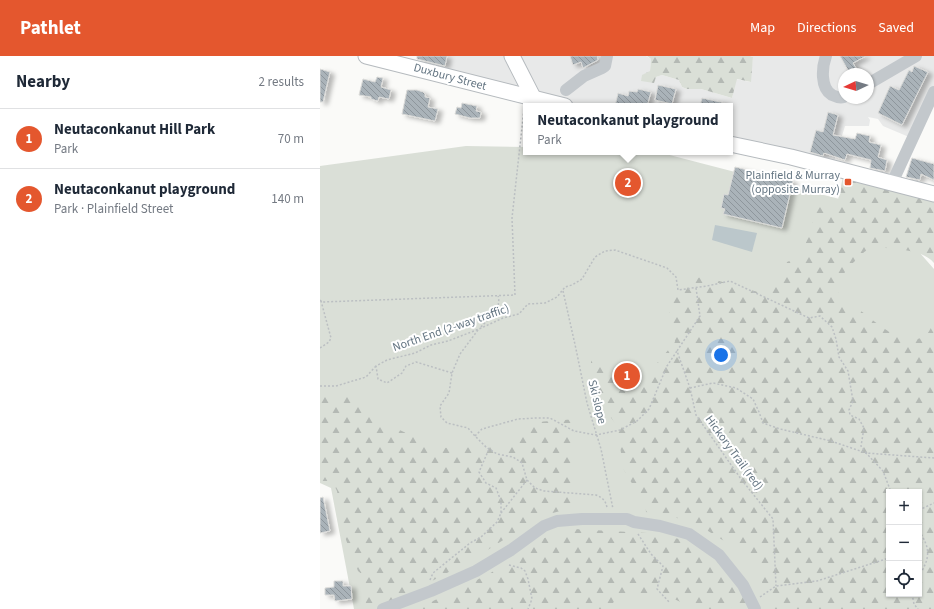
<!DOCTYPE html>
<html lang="en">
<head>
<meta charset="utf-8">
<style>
	body { margin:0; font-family:"Source Sans 3",sans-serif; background:#f2f2f3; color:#1f2937 }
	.controls { position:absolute; right:12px; bottom:12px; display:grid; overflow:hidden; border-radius:0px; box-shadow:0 1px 3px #0004 }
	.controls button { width:36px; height:36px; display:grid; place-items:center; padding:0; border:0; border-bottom:1px solid #e0e1e3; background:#fff; color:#1f2937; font:20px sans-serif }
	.compass { position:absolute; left:518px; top:12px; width:36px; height:36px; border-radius:50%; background:#fff; box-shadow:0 1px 3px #0004; rotate:266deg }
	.you { position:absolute; left:401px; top:299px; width:14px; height:14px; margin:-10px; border:3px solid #fff; border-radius:50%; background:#1a73e8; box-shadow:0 0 0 6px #1a73e833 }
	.badge { display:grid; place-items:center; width:26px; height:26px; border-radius:50%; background:#e4572e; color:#fff; font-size:13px; font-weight:700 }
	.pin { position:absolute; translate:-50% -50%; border:2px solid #fff; box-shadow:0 1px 4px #0006 }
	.popup { position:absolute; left:203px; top:47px; width:210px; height:52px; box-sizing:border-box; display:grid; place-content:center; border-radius:0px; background:#fff; filter:drop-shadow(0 1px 3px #0005); font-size:13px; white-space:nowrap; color:#747a83 }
	.popup b { font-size:15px; color:#1f2937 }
	.popup::after { content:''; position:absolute; left:50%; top:100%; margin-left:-8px; border:8px solid transparent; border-top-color:#fff }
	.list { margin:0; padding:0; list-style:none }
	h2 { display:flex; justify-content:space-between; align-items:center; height:52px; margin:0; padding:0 16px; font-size:17px }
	h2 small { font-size:13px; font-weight:400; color:#747a83 }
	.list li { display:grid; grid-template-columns:26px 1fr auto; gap:12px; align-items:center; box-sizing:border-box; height:60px; padding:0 16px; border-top:1px solid #e0e1e3 }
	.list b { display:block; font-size:15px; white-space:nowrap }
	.list p { margin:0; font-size:13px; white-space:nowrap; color:#747a83 }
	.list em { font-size:13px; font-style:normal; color:#747a83 }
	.icon { flex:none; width:22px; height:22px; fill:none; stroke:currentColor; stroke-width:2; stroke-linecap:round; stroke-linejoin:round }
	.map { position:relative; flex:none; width:614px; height:553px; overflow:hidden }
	header { display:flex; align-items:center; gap:24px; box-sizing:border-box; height:56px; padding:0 20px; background:#e4572e; color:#fff }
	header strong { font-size:19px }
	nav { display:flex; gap:22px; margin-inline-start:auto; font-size:14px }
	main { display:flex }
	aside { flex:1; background:#fff }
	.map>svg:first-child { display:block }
</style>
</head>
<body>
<header>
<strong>Pathlet</strong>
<nav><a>Map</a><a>Directions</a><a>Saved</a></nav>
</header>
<main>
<aside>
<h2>Nearby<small>2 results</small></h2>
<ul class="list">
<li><span class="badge">1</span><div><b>Neutaconkanut Hill Park</b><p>Park</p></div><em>70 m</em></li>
<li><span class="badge">2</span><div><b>Neutaconkanut playground</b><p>Park · Plainfield Street</p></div><em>140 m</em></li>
</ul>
</aside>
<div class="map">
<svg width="614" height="553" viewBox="0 0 614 553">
	<defs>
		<pattern id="forest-firs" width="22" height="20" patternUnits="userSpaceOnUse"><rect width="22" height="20" fill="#dadfd7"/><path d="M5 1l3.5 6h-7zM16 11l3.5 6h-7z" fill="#b4b9b4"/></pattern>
		<pattern id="building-back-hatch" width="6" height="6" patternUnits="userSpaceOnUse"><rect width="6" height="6" fill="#aab3b9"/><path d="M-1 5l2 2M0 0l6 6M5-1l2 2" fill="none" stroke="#8e969c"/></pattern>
		<filter id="shadow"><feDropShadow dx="4.5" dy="2.5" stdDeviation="2" flood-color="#0004"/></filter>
	</defs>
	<rect width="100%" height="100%" fill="#fafaf8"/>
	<!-- built -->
	<path fill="#e8e9e9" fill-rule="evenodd" d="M106,0H326L331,3L330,15L336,21L342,19L359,24L362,31L367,33H381L412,42L416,23L430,26L433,1L430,0H614V33L589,81L563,70L558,63L548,61L550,64L549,70H525L512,112L410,88V50H249L103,12ZM524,18H548V42H524Z"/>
	<!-- green -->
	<path fill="#dadfd7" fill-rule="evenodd" d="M146,90L206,91V96H338L562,154L614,213V553H34L11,432L0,427V110ZM569,436H599V538H569Z"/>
	<!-- forest -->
	<g fill="url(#forest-firs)" fill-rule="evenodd">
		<polygon points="327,0 430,0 433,1 431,26 417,23 412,42 381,33 367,33 362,31 359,24 342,19 336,21 334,27 321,25 322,19 330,15 331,3"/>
		<path d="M524,116L614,138V207C603,194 582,194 566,192C549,189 546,194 535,205C526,213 515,227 519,239C521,248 534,250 541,255C556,266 587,296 607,278C610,275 612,269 614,265V553H452L437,513L417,493L372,465L326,456L325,442L311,426L304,414L296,368L284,353L273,352L272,341H271V304L303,316L327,319L355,286L350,265L348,244L374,222L385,221L438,236H441L461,228L467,206L481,200L491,173L497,144L511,153H516ZM569,436H599V538H569Z"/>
		<polygon points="1,335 34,342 67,368 105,386 113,392 161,391 188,387 209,369 217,366 257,363 255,375 249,394 254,432 251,442 252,452 221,460 155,502 82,541 56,550 45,551 47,533 44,520 38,515 23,476 17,435 13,427 8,425 0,425"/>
		<polygon points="254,473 327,477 365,484 405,509 429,549 396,553 375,553 348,540 325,538 297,542 288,553 100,553 113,545 169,518 224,482"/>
	</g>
	<!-- water -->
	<polygon fill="#bbc7cb" points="395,169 437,177 432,196 392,184"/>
	<!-- building -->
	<g fill="url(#building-back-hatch)" stroke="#dcdcda" filter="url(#shadow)">
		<polygon points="97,0 127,0 125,10 97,3"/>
		<polygon points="250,0 277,0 278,4 263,12 261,6 253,9"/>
		<polygon points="520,0 546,0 533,7 536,12 529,16"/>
		<polygon points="594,10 608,16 582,69 558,57 570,30 579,34 589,14 592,16"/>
		<polygon points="0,13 10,16 3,46 0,46"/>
		<polygon points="57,21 63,22 61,31 71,34 69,43 59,41 58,45 51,43 51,41 39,39 43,23 55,26"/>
		<polygon points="338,29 356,33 352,48 335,44"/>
		<polygon points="318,33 331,36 327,50 295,50 298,37 308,40 309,35 317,36"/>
		<polygon points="87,34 97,34 103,36 105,38 105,41 110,42 108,51 118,53 115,65 82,58"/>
		<polygon points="382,42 405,47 404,50 380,50"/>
		<polygon points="142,47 157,50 156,55 161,56 160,62 150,62 135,58 137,51 141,52"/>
		<polygon points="508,56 518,59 513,79 535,83 537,77 541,78 550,80 549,86 561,89 558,101 567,104 565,115 550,112 551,104 527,98 525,104 504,97 503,100 490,96 496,74 503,76"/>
		<polygon points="592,102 614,108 614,124 601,118 600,124 586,121"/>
		<polygon points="415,111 473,125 462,172 403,158 405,153 401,152 404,138 408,139"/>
		<polygon points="3,441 10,475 0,477 0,442"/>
		<polygon points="14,525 23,525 23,530 31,530 32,543 15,545 14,539 5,539 5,532 14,531"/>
	</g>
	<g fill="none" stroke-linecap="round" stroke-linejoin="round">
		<!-- major casing -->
		<g stroke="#b5babe" stroke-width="17">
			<g id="major">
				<polyline points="46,0 245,50"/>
				<polyline points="192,0 214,43"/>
				<polyline points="410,88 471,101 614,138"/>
			</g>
		</g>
		<!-- path -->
		<g stroke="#bbbfc2" stroke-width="1.5" stroke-dasharray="2 2" stroke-linecap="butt">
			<polyline points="376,232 380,260 357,295 370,332 376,359 421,423 453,463 456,530"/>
			<polyline points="243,235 256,293 267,347 281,393 293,453"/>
			<polyline points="0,244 2,246 195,239 192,162 204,53"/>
			<path d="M161,271C169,262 182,252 178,240"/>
			<path d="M158,274L140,298L132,317L129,337L120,350L121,361L127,367L148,372L155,380L166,391L177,398L193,401L202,407L207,424L215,432L224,435L276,439C283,442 286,445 287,452"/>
			<polyline points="0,292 9,286 11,282 1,245"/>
			<polyline points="132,317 96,306 86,310 82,317 67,327 58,323 56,310 67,304 95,297 111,289 128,285 159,273 183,262 199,258 208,248 225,247 237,241 245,231 252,229 262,223 275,201 285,195 295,194 347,212 356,221 358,234 387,230 410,225 489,262 500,260 512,271 516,283 519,301 528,315 533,345 529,354 530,359 539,363 544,372 541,390 546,397 614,402"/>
			<polyline points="0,330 16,330 46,321 56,310"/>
			<polyline points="370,332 393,327 416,332 433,343 439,356 443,367 460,373 511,385 546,397 563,415 571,436"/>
			<polyline points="155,380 162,373 198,363 216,362 230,362 254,375 276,379 300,374 317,365 329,353 347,310 357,295"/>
			<polyline points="599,454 614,447"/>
			<polyline points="181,457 207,424"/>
			<path d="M599,475C611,493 610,502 599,520"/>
			<polyline points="318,478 331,498 343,510 337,533 350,547"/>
			<polyline points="189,509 201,512 205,515 208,523 212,543 208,553"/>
			<polyline points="110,524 113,517 150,487 161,481 177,466 181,457 181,445 176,432 166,427 159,416 169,393"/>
			<polyline points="592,538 594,548 598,553"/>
			<polyline points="440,541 456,530 497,525 569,502"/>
		</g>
		<!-- minor -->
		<g stroke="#c3c8cc" stroke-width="12">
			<path d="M506,0C502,11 500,32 512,39C516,41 520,42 524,41"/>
			<polyline points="548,28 596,0"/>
			<polyline points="246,34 264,20 282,12 285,10 287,0"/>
			<polyline points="572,127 614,36"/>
			<polyline points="63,553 111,535 156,515 191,494 224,470 237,465 262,463 307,463 314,466 340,470 369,478 399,499 423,529 435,553"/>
		</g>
		<!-- major -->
		<use href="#major" stroke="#fff" stroke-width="15"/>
	</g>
	<!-- markers -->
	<rect fill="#e4572e" stroke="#fff" stroke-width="1.5" x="524" y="122" width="8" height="8" rx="2"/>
	<g text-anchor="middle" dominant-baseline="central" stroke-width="4" stroke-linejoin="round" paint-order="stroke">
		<!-- street labels -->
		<g font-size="12" fill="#657683" stroke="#fff">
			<text transform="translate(130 21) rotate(15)">Duxbury Street</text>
			<text transform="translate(131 272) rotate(-19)">North End (2-way traffic)</text>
			<text transform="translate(277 346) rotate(76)">Ski slope</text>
			<text transform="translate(414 397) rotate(54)">Hickory Trail (red)</text>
		</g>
		<!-- poi labels -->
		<g font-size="12" fill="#657683" stroke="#fff" text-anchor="end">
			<text x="520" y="119">Plainfield &amp; Murray<tspan x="520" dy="14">(opposite Murray)</tspan></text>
		</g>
	</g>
</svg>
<div class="controls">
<button>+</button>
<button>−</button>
<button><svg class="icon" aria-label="locate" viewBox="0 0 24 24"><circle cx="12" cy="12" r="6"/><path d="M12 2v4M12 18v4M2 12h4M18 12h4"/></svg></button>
</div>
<svg class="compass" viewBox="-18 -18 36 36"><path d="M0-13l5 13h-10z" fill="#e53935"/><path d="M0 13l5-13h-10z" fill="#747a83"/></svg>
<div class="you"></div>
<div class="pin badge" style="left:307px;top:320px">1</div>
<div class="pin badge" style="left:308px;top:127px">2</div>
<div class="popup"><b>Neutaconkanut playground</b>Park</div>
</div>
</main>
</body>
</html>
